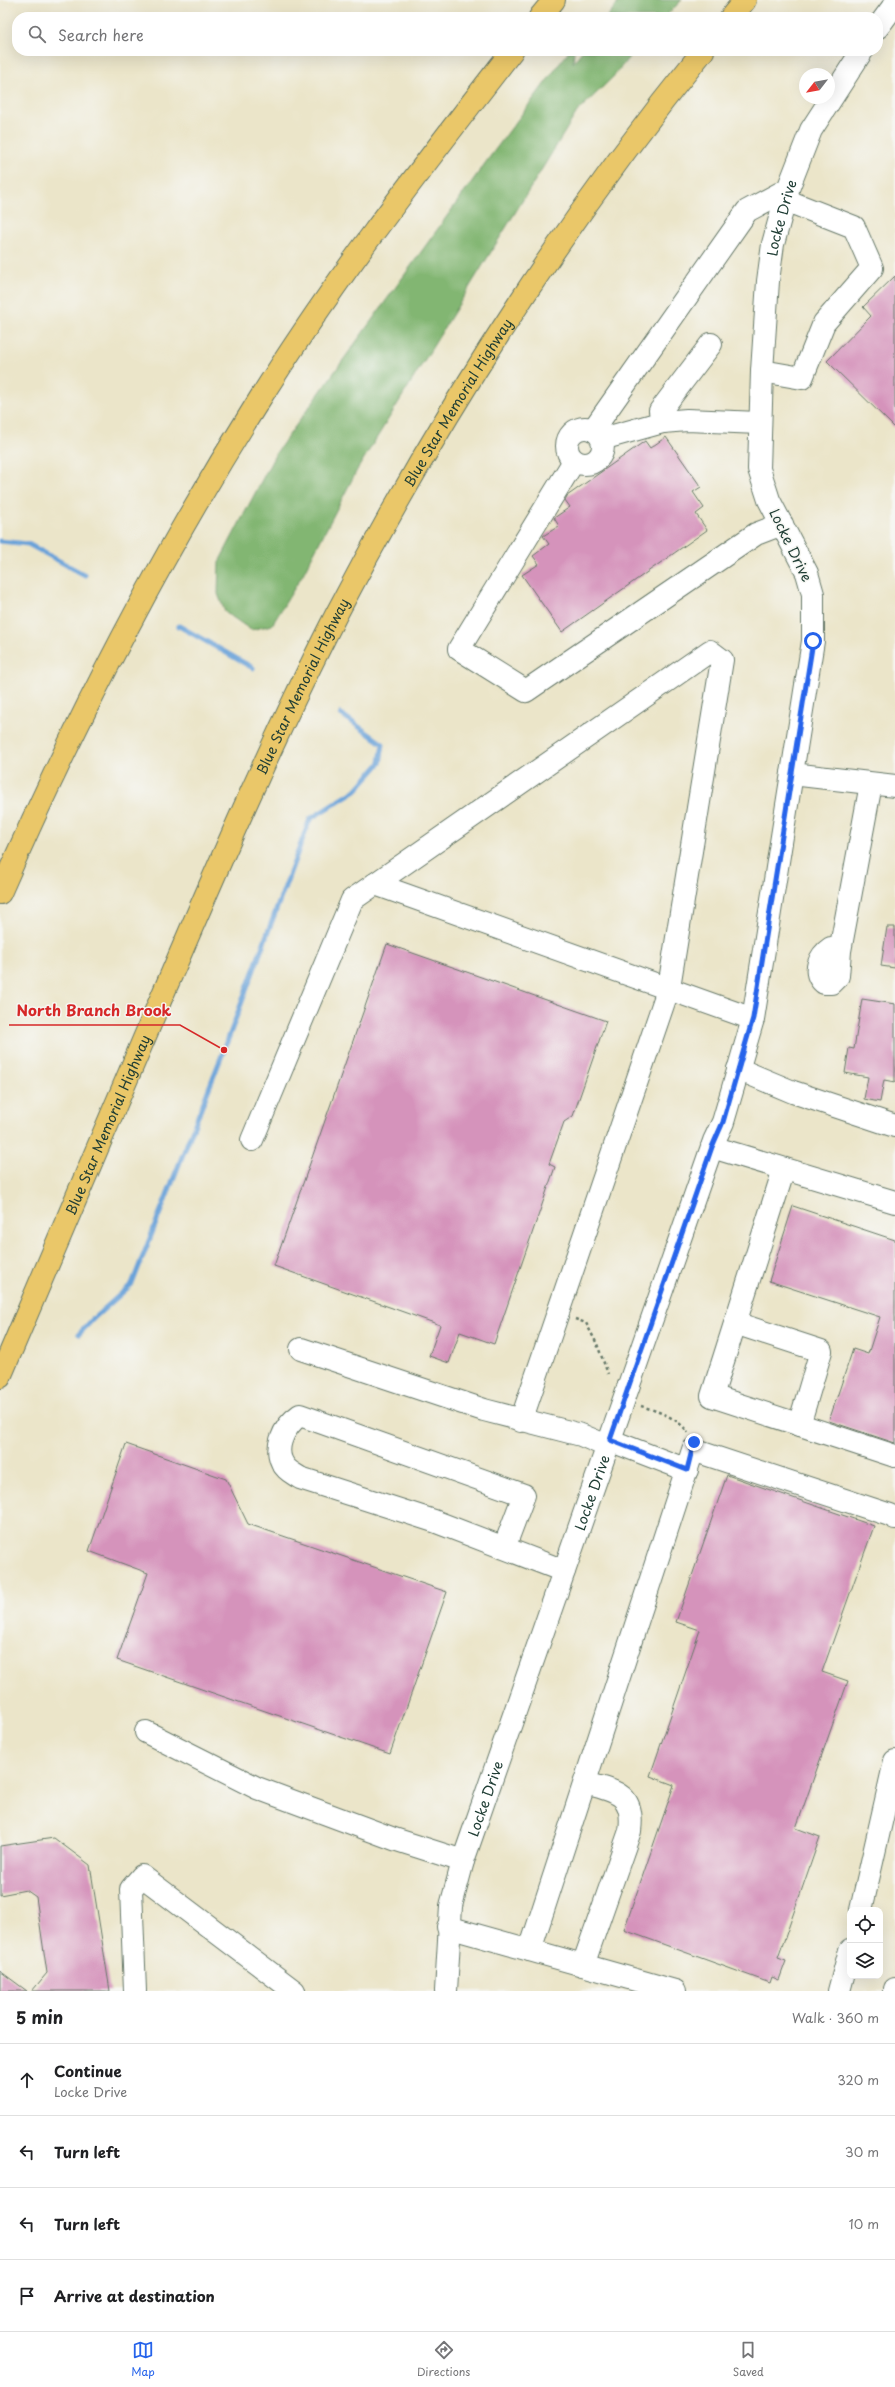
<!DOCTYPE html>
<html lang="en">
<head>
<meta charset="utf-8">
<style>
	body { margin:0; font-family:"Playpen Sans",sans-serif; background:#f2f2f2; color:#202124 }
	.controls { position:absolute; right:12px; bottom:12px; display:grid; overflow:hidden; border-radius:8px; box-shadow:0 4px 16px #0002 }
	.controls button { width:36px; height:36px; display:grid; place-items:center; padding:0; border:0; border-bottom:1px solid #e0e0e0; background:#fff; color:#202124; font:20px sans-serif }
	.compass { position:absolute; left:799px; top:68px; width:36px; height:36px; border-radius:50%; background:#fff; box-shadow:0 4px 16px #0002; rotate:239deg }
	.stop { position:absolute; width:12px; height:12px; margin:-9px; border:3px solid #2563eb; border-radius:50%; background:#fff }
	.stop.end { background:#2563eb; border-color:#fff; box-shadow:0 1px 4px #0008 }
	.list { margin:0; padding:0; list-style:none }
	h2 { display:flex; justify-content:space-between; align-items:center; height:52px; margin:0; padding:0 16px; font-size:17px }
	h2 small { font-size:13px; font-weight:400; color:#757577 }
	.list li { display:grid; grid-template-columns:26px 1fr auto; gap:12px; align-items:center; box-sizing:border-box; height:72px; padding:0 16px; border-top:1px solid #e0e0e0 }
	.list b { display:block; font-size:15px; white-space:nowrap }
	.list p { margin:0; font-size:13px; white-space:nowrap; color:#757577 }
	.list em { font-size:13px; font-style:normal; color:#757577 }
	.icon { flex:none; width:22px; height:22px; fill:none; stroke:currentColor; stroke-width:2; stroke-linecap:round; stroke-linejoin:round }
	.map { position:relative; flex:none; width:895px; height:1991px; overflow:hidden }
	.search { position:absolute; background:#fff; box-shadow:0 4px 16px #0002; left:12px; right:12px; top:12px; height:44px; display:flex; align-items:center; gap:10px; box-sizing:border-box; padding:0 14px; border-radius:16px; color:#757577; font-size:15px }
	.sheet { height:340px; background:#fff }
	nav { display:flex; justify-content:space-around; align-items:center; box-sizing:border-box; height:56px; border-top:1px solid #e0e0e0; background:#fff; font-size:11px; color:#757577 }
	nav a { display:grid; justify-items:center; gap:2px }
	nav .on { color:#2563eb }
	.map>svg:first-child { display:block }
</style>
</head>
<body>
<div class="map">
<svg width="895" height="1991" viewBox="0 0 895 1991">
	<rect width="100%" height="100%" fill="#f6f6f2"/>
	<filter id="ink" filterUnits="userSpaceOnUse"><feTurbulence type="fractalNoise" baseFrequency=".025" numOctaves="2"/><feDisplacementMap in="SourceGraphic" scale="8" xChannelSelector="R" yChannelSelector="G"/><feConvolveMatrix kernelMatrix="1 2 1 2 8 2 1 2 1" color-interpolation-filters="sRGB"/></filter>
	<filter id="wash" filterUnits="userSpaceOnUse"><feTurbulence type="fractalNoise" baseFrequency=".012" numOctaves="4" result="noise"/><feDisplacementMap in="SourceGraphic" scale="16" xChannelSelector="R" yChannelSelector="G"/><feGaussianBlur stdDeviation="0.9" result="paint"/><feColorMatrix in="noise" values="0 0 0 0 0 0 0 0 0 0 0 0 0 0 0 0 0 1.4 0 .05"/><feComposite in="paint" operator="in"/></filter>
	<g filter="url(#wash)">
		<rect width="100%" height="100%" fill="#ebe5c9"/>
		<!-- forest -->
		<g fill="#82b672" stroke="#507a53">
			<polygon points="620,0 682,0 665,17 607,17"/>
			<polygon points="569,51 574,51 573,63 582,51 634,51 613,77 577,112 357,470 303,574 272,625 251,630 225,612 218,594 219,562 276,453 486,162"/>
		</g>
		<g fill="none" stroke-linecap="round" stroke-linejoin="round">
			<!-- stream -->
			<g stroke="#6aa3d9" stroke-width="5">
				<polyline points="0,541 28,544 85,575"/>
				<polyline points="179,626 253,668"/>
				<polyline points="79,1334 94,1318 132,1284 224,1050 310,819 356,790 380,763 383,744 341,714"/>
			</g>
		</g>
		<g id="blocks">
			<!-- building -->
			<g fill="#d593bb">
				<polygon points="895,276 895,428 827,361 871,316 863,307"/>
				<polygon points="666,437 701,487 693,492 704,508 696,514 707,530 562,632 522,575 539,564 533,556 549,544 543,536 559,526 554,518 570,507 565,500 567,496 645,441 650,448"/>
				<polygon points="887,927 895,927 895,968 881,966"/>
				<polygon points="387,944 606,1021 573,1116 564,1122 549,1164 555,1167 494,1344 460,1332 449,1363 429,1356 440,1325 274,1266"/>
				<polygon points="862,999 895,1004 895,1082 884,1080 880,1102 864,1099 868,1077 845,1073 849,1048 854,1049"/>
				<polygon points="793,1206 895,1240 895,1443 829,1421 853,1349 868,1354 880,1317 769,1281"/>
				<polygon points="126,1444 226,1479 248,1524 447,1592 390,1754 117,1660 148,1573 89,1551"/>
				<polygon points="727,1475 874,1526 822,1672 848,1681 796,1828 820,1837 778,1958 786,1961 779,1980 772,1977 770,1983 624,1930 674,1785 650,1776 700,1630 676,1622"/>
				<polygon points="54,1838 90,1865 110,1991 32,1991 47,1973 36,1897 26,1890 0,1895 0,1846"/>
				<polygon points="0,1971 27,1991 0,1991"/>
			</g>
		</g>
	</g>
	<g filter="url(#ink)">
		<use href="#blocks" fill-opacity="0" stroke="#667868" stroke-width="1"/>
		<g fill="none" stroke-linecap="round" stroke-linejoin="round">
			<!-- minor casing -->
			<g stroke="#667868" stroke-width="24">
				<g id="minor">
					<polyline points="878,27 895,4"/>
					<polyline points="762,371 802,378 824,323 872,268 854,227 785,200"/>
					<polyline points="663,422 660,411 711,344"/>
					<circle cx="585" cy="446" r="18"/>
					<polyline points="593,430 747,211 788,189"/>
					<polyline points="602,439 663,422 687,420 759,423"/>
					<polyline points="574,461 459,649 526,691 756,534 782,524"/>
					<polyline points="792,774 895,786"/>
					<polyline points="375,884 753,1019"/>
					<path d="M840,951L831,948C819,956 812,972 824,983H831L838,976L840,951L871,784"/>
					<polyline points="738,1069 793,1092 895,1126"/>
					<polyline points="252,1140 352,900 710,651 722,660 669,987 521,1421"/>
					<polyline points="712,1147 895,1202"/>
					<polyline points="784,1169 712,1396 895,1456"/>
					<polyline points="735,1323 821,1351 799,1425"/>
					<polyline points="301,1349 484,1410 581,1435 607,1446"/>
					<polyline points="609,1440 687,1470"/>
					<path d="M504,1548L524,1495L300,1415C284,1426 270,1452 287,1469C291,1473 296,1475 300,1478L434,1521L564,1571"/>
					<polyline points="146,1732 257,1788 394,1839 463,1861"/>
					<polyline points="861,1910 895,1761"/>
					<polyline points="448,1927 675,1991"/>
					<polyline points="530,1950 693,1450 890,1515 895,1518"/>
					<path d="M583,1965L630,1831C635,1794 616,1791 585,1783"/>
					<polyline points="135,1991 131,1889 142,1876 294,1991"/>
					<path id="s1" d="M446,1991L451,1906L463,1861L714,1141L723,1122L753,1019L813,641V594L807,573L769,500L759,469L762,371L768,281L773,244L788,189L811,130L862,51"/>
					<polyline points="839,1991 850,1950"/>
					<polyline points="895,1991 895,1989"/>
				</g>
			</g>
			<!-- highway casing -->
			<g stroke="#667868" stroke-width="24">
				<g id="highway">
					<polyline points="540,17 554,0"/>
					<polyline points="731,17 745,0"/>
					<path d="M0,893C73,726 159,559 256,405C333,281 423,166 512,51"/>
					<path id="s2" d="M0,1377C53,1251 107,1126 160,1001C216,871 272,740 336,615C440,416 562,225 703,51"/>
				</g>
			</g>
			<!-- path -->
			<g stroke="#667868" stroke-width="2.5" stroke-dasharray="3 3" stroke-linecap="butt">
				<polyline points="575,1319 586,1323 597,1344 608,1374"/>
				<path d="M641,1406C657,1411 679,1418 688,1433"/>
			</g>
			<!-- minor -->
			<use href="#minor" stroke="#fff" stroke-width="22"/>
			<!-- highway -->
			<use href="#highway" stroke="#eac769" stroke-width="22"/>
		</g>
	</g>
	<g fill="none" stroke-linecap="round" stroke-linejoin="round" filter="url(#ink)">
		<!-- route -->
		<polyline stroke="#2563eb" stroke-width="5" points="694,1442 687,1470 610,1440 712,1147 723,1122 753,1018 813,641"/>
	</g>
	<g text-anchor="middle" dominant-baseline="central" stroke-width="3" stroke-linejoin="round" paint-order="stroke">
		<!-- street labels -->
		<g font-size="14" fill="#1f3d34" stroke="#f6f6f2">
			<text stroke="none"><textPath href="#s1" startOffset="1842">Locke Drive</textPath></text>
			<text stroke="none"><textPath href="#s2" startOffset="1078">Blue Star Memorial Highway</textPath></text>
			<text transform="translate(791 545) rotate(64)">Locke Drive</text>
			<text stroke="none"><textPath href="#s2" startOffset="754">Blue Star Memorial Highway</textPath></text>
			<text stroke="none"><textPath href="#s2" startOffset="274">Blue Star Memorial Highway</textPath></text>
			<text stroke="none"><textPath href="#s1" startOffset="522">Locke Drive</textPath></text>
			<text stroke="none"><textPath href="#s1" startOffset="198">Locke Drive</textPath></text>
		</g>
	</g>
	<!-- callouts -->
	<path fill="none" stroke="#d62828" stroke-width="1.5" d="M224 1050L180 1025H9"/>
	<circle fill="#d62828" stroke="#f6f6f2" stroke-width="1.5" cx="224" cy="1050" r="4"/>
	<g font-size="15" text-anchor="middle" font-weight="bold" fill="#d62828" stroke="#f6f6f2" stroke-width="3" stroke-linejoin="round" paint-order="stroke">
		<text x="94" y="1016">North Branch Brook</text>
	</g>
</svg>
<div class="controls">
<button><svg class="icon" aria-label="locate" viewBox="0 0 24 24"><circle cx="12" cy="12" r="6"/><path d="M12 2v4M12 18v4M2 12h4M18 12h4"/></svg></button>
<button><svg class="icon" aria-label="layers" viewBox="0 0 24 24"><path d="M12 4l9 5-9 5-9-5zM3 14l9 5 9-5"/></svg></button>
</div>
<svg class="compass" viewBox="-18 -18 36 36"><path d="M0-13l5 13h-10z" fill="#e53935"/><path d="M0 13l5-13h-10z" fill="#757577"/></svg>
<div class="stop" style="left:813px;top:641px"></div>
<div class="stop end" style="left:694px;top:1442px"></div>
<div class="search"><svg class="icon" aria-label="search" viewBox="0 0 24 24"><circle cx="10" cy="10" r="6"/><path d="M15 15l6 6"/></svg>Search here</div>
</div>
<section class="sheet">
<h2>5 min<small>Walk · 360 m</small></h2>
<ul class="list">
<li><svg class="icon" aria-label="ahead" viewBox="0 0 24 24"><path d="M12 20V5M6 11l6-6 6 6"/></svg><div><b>Continue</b><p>Locke Drive</p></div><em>320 m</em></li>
<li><svg class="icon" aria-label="left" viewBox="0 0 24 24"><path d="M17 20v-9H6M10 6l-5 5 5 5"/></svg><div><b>Turn left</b></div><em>30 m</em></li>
<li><svg class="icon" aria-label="left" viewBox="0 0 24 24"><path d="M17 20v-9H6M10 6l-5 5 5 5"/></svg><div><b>Turn left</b></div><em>10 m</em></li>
<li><svg class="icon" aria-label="arrive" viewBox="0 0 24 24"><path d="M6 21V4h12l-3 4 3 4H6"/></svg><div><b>Arrive at destination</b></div></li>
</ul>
</section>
<nav>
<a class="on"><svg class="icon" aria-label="map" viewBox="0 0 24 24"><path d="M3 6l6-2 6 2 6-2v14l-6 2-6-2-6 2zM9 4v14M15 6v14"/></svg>Map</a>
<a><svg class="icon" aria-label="directions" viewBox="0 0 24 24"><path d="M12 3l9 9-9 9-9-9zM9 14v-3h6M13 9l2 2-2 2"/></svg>Directions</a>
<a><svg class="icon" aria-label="saved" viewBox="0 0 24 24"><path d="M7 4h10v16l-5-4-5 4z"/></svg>Saved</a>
</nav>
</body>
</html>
